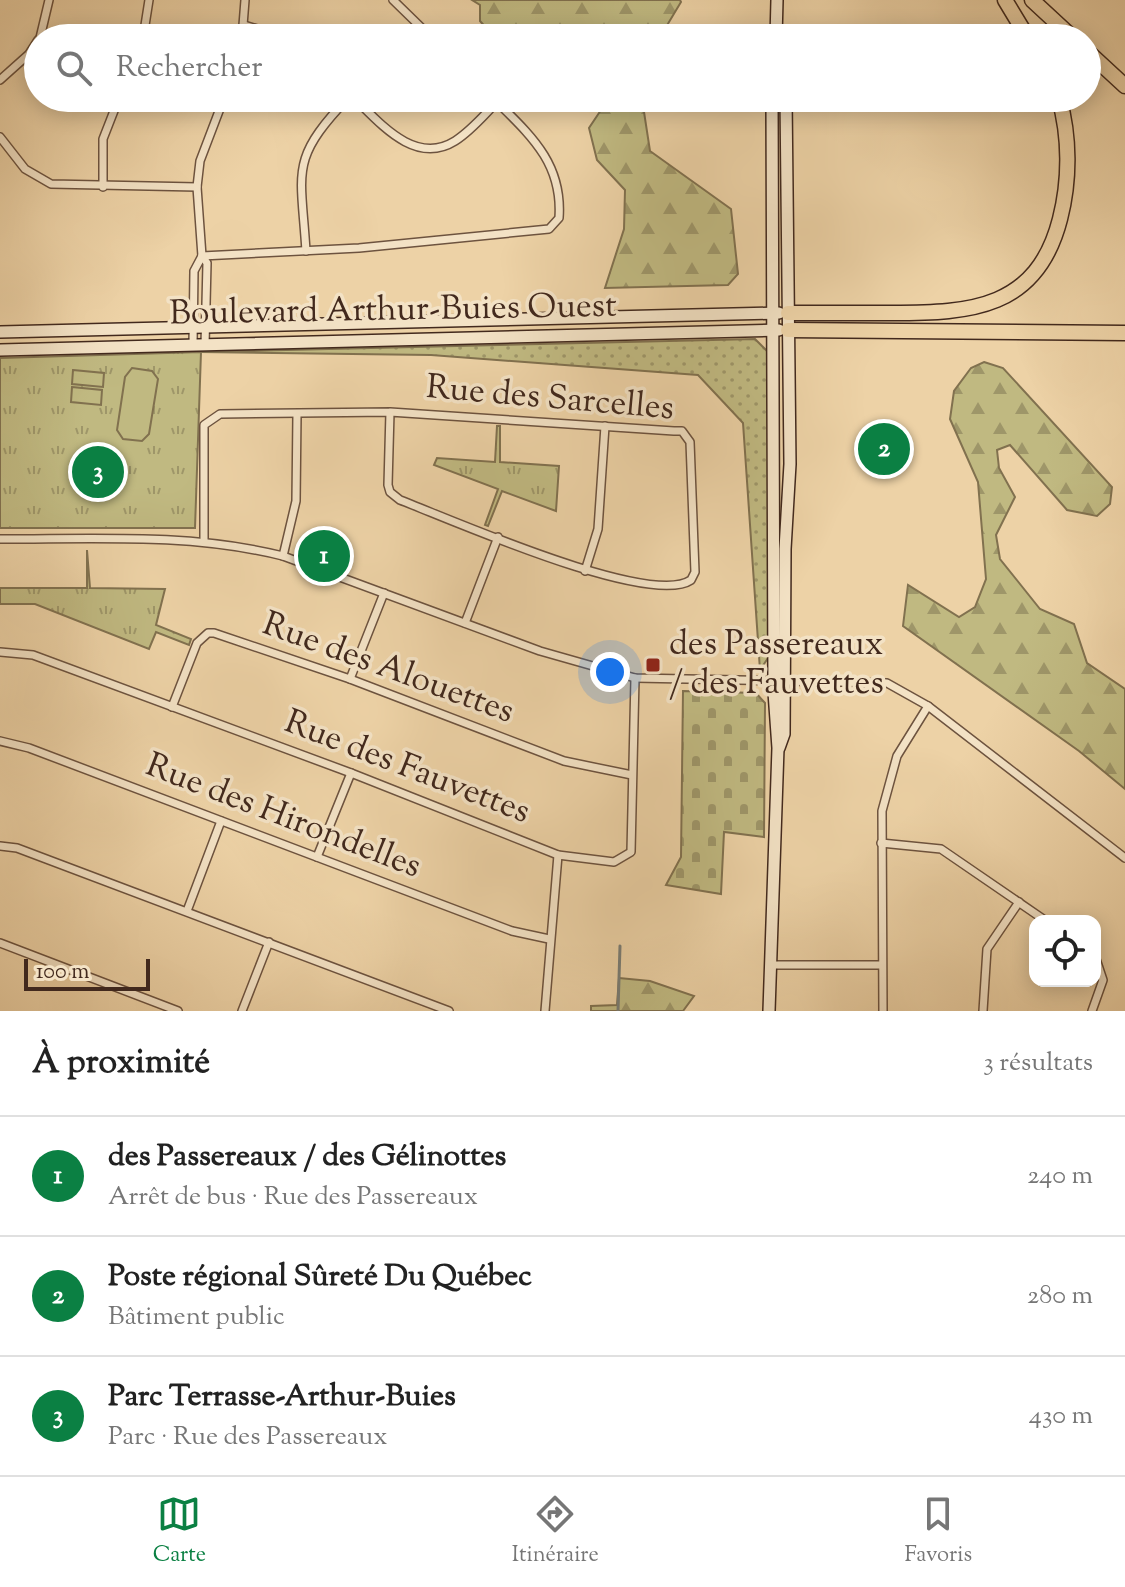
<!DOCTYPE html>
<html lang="fr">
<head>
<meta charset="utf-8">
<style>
	body { margin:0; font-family:"Sorts Mill Goudy",serif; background:#f6f6f6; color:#222 }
	.controls { position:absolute; right:24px; bottom:24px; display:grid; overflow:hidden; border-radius:16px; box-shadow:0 4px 20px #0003 }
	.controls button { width:72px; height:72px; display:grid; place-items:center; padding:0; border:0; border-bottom:2px solid #e0e0e0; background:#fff; color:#222; font:40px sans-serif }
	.scale { position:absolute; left:24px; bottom:20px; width:126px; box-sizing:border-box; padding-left:8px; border:4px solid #42291d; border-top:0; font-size:22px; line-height:28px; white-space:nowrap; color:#42291d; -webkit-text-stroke:6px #f3e2c5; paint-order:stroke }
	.you { position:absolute; left:610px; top:672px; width:28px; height:28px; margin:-20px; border:6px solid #fff; border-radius:50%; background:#1a73e8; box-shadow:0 0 0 12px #1a73e833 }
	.badge { display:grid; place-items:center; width:52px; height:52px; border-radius:50%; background:#0b8043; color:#fff; font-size:26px; font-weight:700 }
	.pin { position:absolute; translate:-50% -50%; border:4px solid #fff; box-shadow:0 2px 8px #0006 }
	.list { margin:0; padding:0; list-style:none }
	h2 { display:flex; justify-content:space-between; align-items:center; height:104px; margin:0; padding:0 32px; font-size:34px }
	h2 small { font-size:26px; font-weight:400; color:#767676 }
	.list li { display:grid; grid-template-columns:52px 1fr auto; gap:24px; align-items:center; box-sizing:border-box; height:120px; padding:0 32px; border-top:2px solid #e0e0e0 }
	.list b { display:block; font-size:30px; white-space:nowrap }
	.list p { margin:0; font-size:26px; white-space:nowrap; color:#767676 }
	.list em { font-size:26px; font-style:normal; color:#767676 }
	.icon { flex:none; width:44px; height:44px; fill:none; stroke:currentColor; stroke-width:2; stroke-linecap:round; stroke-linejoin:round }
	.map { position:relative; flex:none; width:1125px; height:1011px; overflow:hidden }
	.search { position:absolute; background:#fff; box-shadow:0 4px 20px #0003; left:24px; right:24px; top:24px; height:88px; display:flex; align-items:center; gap:20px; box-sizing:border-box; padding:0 28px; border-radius:44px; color:#767676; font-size:30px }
	.sheet { height:464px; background:#fff }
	nav { display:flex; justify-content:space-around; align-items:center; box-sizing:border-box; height:112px; border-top:2px solid #e0e0e0; background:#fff; font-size:22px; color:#767676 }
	nav a { display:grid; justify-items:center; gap:4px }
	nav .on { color:#0b8043 }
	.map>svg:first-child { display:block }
</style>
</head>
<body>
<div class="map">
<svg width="1125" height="1011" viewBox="0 0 1125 1011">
	<defs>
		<pattern id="grass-dots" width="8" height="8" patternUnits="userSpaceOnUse" patternTransform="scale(2)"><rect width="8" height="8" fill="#c0b981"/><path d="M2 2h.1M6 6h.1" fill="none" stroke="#9e9669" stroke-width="1.8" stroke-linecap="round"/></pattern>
		<pattern id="forest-firs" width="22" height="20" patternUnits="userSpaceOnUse" patternTransform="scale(2)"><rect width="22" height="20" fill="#c0b981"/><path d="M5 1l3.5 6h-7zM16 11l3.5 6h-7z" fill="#9e9669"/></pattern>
		<pattern id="cemetery-stones" width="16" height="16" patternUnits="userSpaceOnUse" patternTransform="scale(2)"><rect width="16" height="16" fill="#c0b981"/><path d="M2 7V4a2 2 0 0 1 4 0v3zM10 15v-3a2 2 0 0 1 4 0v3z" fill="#9e9669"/></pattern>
		<pattern id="park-tufts" width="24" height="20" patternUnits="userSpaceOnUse" patternTransform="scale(2)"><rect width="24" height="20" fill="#c0b981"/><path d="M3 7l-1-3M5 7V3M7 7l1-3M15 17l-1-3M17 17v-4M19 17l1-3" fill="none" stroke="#9e9669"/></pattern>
	</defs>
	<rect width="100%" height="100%" fill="#edd2a6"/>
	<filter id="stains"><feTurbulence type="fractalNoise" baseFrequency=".0025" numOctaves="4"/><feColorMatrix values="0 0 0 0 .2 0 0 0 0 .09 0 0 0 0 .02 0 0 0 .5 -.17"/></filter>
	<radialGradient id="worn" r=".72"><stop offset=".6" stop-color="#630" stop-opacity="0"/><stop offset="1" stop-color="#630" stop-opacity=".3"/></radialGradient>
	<!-- grass -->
	<polygon fill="url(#grass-dots)" stroke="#81714f" stroke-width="2" points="755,339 768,352 770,655 760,670 743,423 698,375 431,355 201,352"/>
	<!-- forest -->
	<g fill="url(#forest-firs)" stroke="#81714f" stroke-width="2">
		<polygon points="472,0 680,0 681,2 663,32 675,38 495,38 480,21 480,5"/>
		<polygon points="589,98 654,98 644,112 650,151 731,209 738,274 728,285 605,288 624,229 625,190 597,160 589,128 601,110"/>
		<polygon points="984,362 1003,368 1112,487 1110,504 1097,516 1067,510 1010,445 997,450 999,468 1015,497 996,535 1000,559 1040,609 1074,624 1087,663 1125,689 1125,789 1079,751 903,626 908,585 959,617 975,607 986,579 978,482 950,419 954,391 971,368"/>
		<polygon points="619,978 650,981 694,996 683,1011 591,1011 591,1006 617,1005"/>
	</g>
	<!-- cemetery -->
	<polygon fill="url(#cemetery-stones)" stroke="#81714f" stroke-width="2" points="683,691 756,693 765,703 764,837 724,832 721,894 666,885 681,857"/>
	<!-- park -->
	<g fill="url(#park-tufts)" stroke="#81714f" stroke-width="2">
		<polygon points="201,352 195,528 0,528 0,358"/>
		<polygon points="497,426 500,426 500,462 559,466 556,511 502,491 488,526 485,525 498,489 434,465 437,458 495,462"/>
		<polygon points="87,550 90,588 165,589 156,625 191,639 189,645 156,632 149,649 35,604 0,604 0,588 87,588"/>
	</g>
	<!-- pitch -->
	<g fill="#c0b981" stroke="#81714f" stroke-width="2">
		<polygon points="132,368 152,371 158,379 149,434 142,441 123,439 117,430 125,377"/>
		<polygon points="73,370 104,373 103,387 72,384"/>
		<polygon points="72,387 102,390 101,405 71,402"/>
	</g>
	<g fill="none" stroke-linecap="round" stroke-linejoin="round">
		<!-- stream -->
		<polyline stroke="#797d76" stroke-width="3" points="618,1011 620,946"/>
		<!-- street casing -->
		<g stroke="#6d533f" stroke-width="10">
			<g id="street">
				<polyline points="393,0 432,38"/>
				<polyline points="244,25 287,38"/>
				<polyline points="40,38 49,0"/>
				<polyline points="143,38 149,0"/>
				<polyline points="242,38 245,0"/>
				<polyline points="0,80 29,54 38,40"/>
				<path d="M354,98C380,123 415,166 455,141C471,131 484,115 497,102"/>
				<polyline points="0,137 25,169 51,184 197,187"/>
				<polyline points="103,187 103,139 119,98"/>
				<path d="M306,251C301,170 289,160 348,98"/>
				<path d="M202,256L359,248L549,229L559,218C563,162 529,134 493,98"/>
				<polyline points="193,344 194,271 202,256"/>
				<polyline points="205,345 207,263 202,256 197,187 200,161 224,98"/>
				<path d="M0,539C95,539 190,533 283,556L540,651L635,678L887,683L928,706L1125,858"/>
				<path d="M204,540V425L220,414L390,412L674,431H682L690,442L695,572L691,580C650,608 450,519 400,500L390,492L388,485L390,412"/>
				<polyline points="283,556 296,501 297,414"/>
				<polyline points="585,571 598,529 605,426"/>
				<polyline points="465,623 498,537"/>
				<polyline points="0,652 33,655 351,773 558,855 614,862 631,852 635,678"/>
				<polyline points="350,679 384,593"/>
				<polyline points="172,707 197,643 208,633 214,633 350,679 564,761 632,775"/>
				<polyline points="0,741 29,748 512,931 549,939"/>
				<polyline points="881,843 941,849 1046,921"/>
				<polyline points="0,846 17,848 449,1011"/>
				<polyline points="317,857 351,773"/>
				<polyline points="187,911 221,821"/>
				<polyline points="0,943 178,1011"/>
				<polyline points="770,965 881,965"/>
				<polyline points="242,1011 269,942"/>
				<polyline points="545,1011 558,855"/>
				<polyline points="883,1011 882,811 897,756 928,706"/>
				<polyline points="983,1011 987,949 1019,902"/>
				<polyline points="1092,1011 1103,980 1095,956"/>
			</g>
		</g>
		<!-- secondary casing -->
		<g stroke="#42291d" stroke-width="14">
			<g id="secondary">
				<polyline points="776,38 777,0"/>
				<polyline points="0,332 779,313"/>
				<polyline points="0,350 779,330"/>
				<polyline points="779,748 784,734 785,549 790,464 786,98"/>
				<polyline points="769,1011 778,748 774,692 772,98"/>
			</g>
		</g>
		<!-- highway casing -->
		<g stroke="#42291d" stroke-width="17">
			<g id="highway">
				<polyline points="1005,0 1028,38"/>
				<polyline points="1032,0 1073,38"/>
				<polyline points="1087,51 1125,86"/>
				<path d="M788,313C823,313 857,313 892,313C971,313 1037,309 1060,219C1070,180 1070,137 1059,98"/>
				<polyline points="788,330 1125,333"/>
			</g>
		</g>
		<!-- street -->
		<use href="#street" stroke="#f3e2c5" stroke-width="7"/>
		<!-- secondary -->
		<use href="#secondary" stroke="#f3e2c5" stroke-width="11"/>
		<!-- highway -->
		<use href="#highway" stroke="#edd2a6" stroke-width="14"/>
	</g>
	<!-- markers -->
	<rect fill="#8f2418" stroke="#f3e2c5" stroke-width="3" x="645" y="657" width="16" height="16" rx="4"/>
	<g text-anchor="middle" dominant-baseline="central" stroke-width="7" stroke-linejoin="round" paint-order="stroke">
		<!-- street labels -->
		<g font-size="34" fill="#42291d" stroke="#f3e2c5">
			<text transform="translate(393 311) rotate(-1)">Boulevard Arthur-Buies Ouest</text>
			<text transform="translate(550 399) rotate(5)">Rue des Sarcelles</text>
			<text transform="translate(388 669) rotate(20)">Rue des Alouettes</text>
			<text transform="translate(407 768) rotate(21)">Rue des Fauvettes</text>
			<text transform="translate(283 817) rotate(21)">Rue des Hirondelles</text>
		</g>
		<!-- poi labels -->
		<g font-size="34" fill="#42291d" stroke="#f3e2c5" text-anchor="start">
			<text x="669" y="645">des Passereaux<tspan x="669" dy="39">/ des Fauvettes</tspan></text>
		</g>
	</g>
	<rect width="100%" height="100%" filter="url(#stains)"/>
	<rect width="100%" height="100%" fill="url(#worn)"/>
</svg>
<div class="controls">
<button><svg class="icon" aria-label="locate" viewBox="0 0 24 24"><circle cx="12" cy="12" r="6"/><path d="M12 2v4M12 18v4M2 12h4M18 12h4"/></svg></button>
</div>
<div class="scale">100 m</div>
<div class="you"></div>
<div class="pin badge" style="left:324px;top:556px">1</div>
<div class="pin badge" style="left:884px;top:449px">2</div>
<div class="pin badge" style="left:98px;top:472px">3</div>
<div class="search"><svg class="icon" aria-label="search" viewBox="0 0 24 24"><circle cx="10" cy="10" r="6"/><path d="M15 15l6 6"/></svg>Rechercher</div>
</div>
<section class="sheet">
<h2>À proximité<small>3 résultats</small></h2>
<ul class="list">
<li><span class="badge">1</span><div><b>des Passereaux / des Gélinottes</b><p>Arrêt de bus · Rue des Passereaux</p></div><em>240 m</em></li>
<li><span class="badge">2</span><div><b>Poste régional Sûreté Du Québec</b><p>Bâtiment public</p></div><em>280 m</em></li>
<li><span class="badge">3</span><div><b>Parc Terrasse-Arthur-Buies</b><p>Parc · Rue des Passereaux</p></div><em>430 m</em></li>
</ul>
</section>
<nav>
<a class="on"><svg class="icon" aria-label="map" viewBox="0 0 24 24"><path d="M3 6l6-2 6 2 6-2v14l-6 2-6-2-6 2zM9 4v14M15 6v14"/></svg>Carte</a>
<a><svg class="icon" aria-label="directions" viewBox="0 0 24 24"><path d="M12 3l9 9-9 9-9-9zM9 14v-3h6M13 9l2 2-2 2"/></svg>Itinéraire</a>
<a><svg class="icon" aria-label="saved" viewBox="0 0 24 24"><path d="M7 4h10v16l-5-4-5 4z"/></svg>Favoris</a>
</nav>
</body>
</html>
